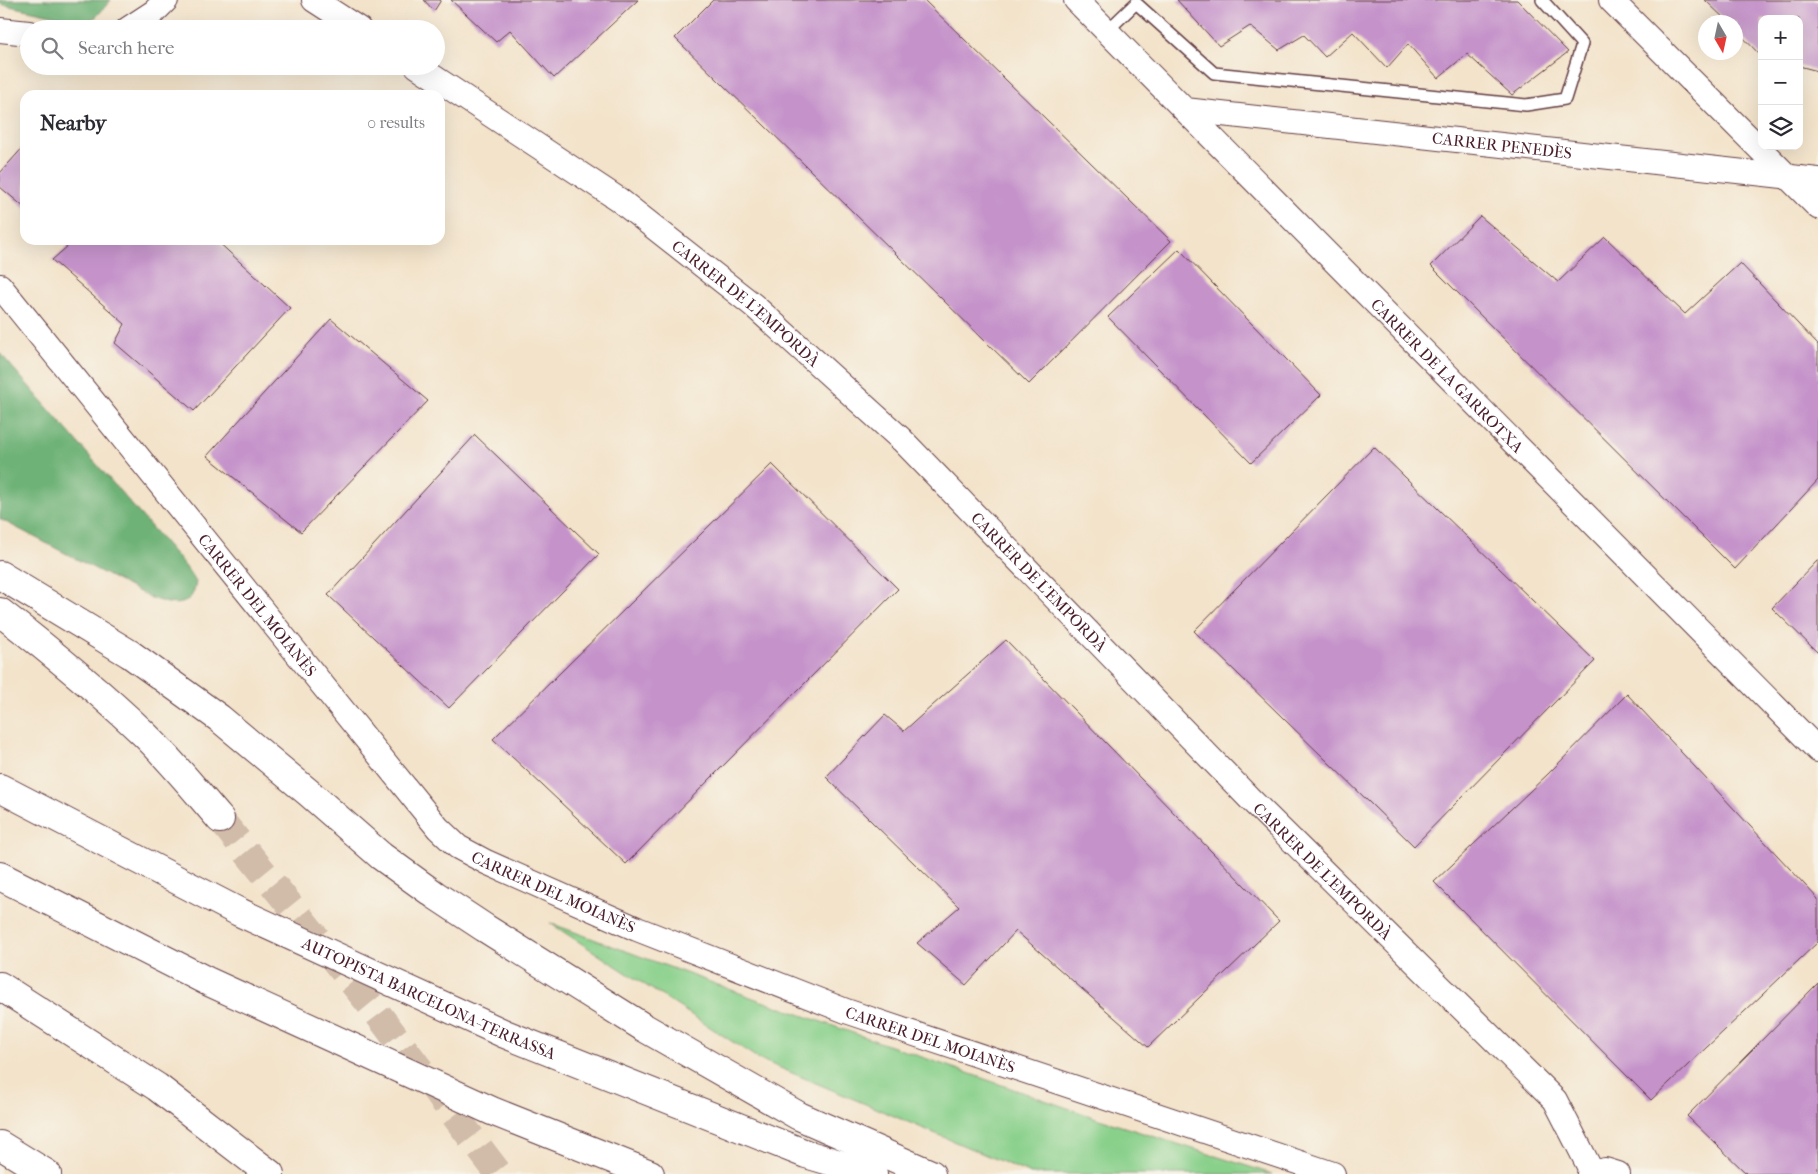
<!DOCTYPE html>
<html lang="en">
<head>
<meta charset="utf-8">
<style>
	body { margin:0; font-family:"IM FELL French Canon",serif; background:#f2f2f3; color:#2b2b33 }
	.controls { position:absolute; right:15px; top:15px; display:grid; overflow:hidden; border-radius:10px; box-shadow:0 5px 20px #0002 }
	.controls button { width:45px; height:45px; display:grid; place-items:center; padding:0; border:0; border-bottom:1px solid #e1e1e2; background:#fff; color:#2b2b33; font:25px sans-serif }
	.compass { position:absolute; left:1698px; top:15px; width:45px; height:45px; border-radius:50%; background:#fff; box-shadow:0 5px 20px #0002; rotate:171deg }
	.list { margin:0; padding:0; list-style:none }
	h2 { display:flex; justify-content:space-between; align-items:center; height:65px; margin:0; padding:0 20px; font-size:21px }
	h2 small { font-size:16px; font-weight:400; color:#7c7c81 }
	.icon { flex:none; width:28px; height:28px; fill:none; stroke:currentColor; stroke-width:2; stroke-linecap:round; stroke-linejoin:round }
	.map { position:relative; flex:none; width:1818px; height:1174px; overflow:hidden }
	.search { position:absolute; background:#fff; box-shadow:0 5px 20px #0002; left:20px; top:20px; width:425px; height:55px; display:flex; align-items:center; gap:12px; box-sizing:border-box; padding:0 18px; border-radius:28px; color:#7c7c81; font-size:19px }
	.panel { position:absolute; background:#fff; box-shadow:0 5px 20px #0002; left:20px; top:90px; width:425px; height:155px; border-radius:15px }
	.map>svg:first-child { display:block }
</style>
</head>
<body>
<div class="map">
<svg width="1818" height="1174" viewBox="0 0 1818 1174">
	<rect width="100%" height="100%" fill="#f7f3e8"/>
	<filter id="ink" filterUnits="userSpaceOnUse"><feTurbulence type="fractalNoise" baseFrequency=".02" numOctaves="2"/><feDisplacementMap in="SourceGraphic" scale="10" xChannelSelector="R" yChannelSelector="G"/><feConvolveMatrix kernelMatrix="1 2 1 2 8 2 1 2 1" color-interpolation-filters="sRGB"/></filter>
	<filter id="wash" filterUnits="userSpaceOnUse"><feTurbulence type="fractalNoise" baseFrequency=".0096" numOctaves="4" result="noise"/><feDisplacementMap in="SourceGraphic" scale="20" xChannelSelector="R" yChannelSelector="G"/><feGaussianBlur stdDeviation="1.12" result="paint"/><feColorMatrix in="noise" values="0 0 0 0 0 0 0 0 0 0 0 0 0 0 0 0 0 1.4 0 .05"/><feComposite in="paint" operator="in"/></filter>
	<g filter="url(#wash)">
		<rect width="100%" height="100%" fill="#f3e3ca"/>
		<!-- green -->
		<polygon fill="#89d08b" stroke="#6a785b" points="550,923 756,999 1099,1119 1272,1174 1031,1174 759,1059"/>
		<!-- forest -->
		<g fill="#6eb277" stroke="#5c6851">
			<polygon points="0,0 111,0 96,17 84,22 0,4"/>
			<path d="M0,353L185,566L196,582C192,611 171,605 151,598L0,519Z"/>
		</g>
		<g id="blocks">
			<!-- building -->
			<g fill="#c593ca">
				<polygon points="424,0 441,0 434,11"/>
				<polygon points="451,0 638,0 554,78 510,30 496,42"/>
				<polygon points="713,0 924,0 1171,241 1029,384 675,38"/>
				<polygon points="1177,0 1517,0 1568,52 1512,95 1467,54 1438,78 1408,44 1387,68 1353,32 1325,57 1304,35 1279,50 1250,26 1219,46"/>
				<polygon points="1705,0 1818,0 1818,71 1799,66 1799,19 1762,19 1762,57 1736,30 1736,22 1728,22"/>
				<polygon points="25,145 25,208 0,187 0,173"/>
				<polygon points="1480,216 1558,282 1605,237 1685,314 1740,263 1818,345 1818,480 1735,569 1431,266"/>
				<polygon points="63,240 216,240 290,308 194,411 115,343 125,324 52,260 69,245"/>
				<polygon points="1179,249 1321,395 1251,463 1108,317"/>
				<polygon points="331,319 428,401 301,532 207,456"/>
				<polygon points="475,435 599,554 449,708 328,595"/>
				<polygon points="1374,447 1595,661 1414,846 1194,631"/>
				<polygon points="772,464 898,589 626,864 493,739"/>
				<polygon points="1818,560 1818,653 1772,608"/>
				<polygon points="1006,640 1279,921 1148,1047 1016,931 966,985 917,943 959,907 826,777 885,715 904,731"/>
				<polygon points="1627,694 1818,899 1818,942 1651,1100 1434,882 1548,774"/>
				<polygon points="1818,983 1818,1174 1747,1174 1687,1116"/>
			</g>
		</g>
	</g>
	<g filter="url(#ink)">
		<use href="#blocks" fill-opacity="0" stroke="#633c43" stroke-width="1"/>
		<g fill="none" stroke-linecap="round" stroke-linejoin="round">
			<!-- highway-tunnel -->
			<polyline stroke="#d1bcaa" stroke-width="28" stroke-dasharray="28 14" stroke-linecap="butt" points="220,819 374,1009 499,1174"/>
			<!-- lane casing -->
			<g stroke="#633c43" stroke-width="14">
				<polyline id="lane" points="1107,31 1136,3 1214,73 1526,105 1565,99 1582,44 1542,0"/>
			</g>
			<!-- street casing -->
			<g stroke="#633c43" stroke-width="26">
				<g id="street">
					<polyline points="314,0 359,29"/>
					<path id="s1" d="M1076,0L1818,750"/>
					<polyline points="1611,0 1818,207"/>
					<polyline points="128,29 154,12 166,0"/>
					<polyline points="0,30 29,33"/>
					<path id="s2" d="M417,66L618,199L753,305L902,440L1252,801L1555,1100L1592,1172"/>
					<path id="s3" d="M1185,110L1818,180"/>
					<path id="s4" d="M0,286L438,828L458,847L486,862L637,929L846,1011L1333,1174"/>
					<polyline points="1589,1174 1605,1170 1618,1174"/>
				</g>
			</g>
			<!-- highway casing -->
			<g stroke="#633c43" stroke-width="30">
				<g id="highway">
					<polyline points="0,575 130,654 219,718 309,793 381,856 435,895 485,928 643,1027 799,1116 931,1174"/>
					<path d="M0,612C49,650 98,690 143,733C171,760 195,790 220,819"/>
					<path id="s5" d="M0,788L239,912L505,1034L806,1154L873,1174"/>
					<polyline points="0,876 207,981 492,1111 650,1174"/>
					<polyline points="0,986 157,1087 270,1174"/>
					<polyline points="0,1145 47,1174"/>
				</g>
			</g>
			<!-- lane -->
			<use href="#lane" stroke="#fff" stroke-width="11"/>
			<!-- street -->
			<use href="#street" stroke="#fff" stroke-width="24"/>
			<!-- highway -->
			<use href="#highway" stroke="#fff" stroke-width="28"/>
		</g>
	</g>
	<g text-anchor="middle" dominant-baseline="central" stroke-width="5" stroke-linejoin="round" paint-order="stroke">
		<!-- street labels -->
		<g font-size="16" fill="#4a1f2b" stroke="#f7f3e8">
			<text stroke="none"><textPath href="#s3" startOffset="319">CARRER PENEDÈS</textPath></text>
			<text stroke="none"><textPath href="#s2" startOffset="406">CARRER DE L'EMPORDÀ</textPath></text>
			<text stroke="none"><textPath href="#s1" startOffset="528">CARRER DE LA GARROTXA</textPath></text>
			<text stroke="none"><textPath href="#s2" startOffset="811">CARRER DE L'EMPORDÀ</textPath></text>
			<text stroke="none"><textPath href="#s4" startOffset="410">CARRER DEL MOIANÈS</textPath></text>
			<text stroke="none"><textPath href="#s2" startOffset="1216">CARRER DE L'EMPORDÀ</textPath></text>
			<text stroke="none"><textPath href="#s4" startOffset="830">CARRER DEL MOIANÈS</textPath></text>
			<text stroke="none"><textPath href="#s5" startOffset="478">AUTOPISTA BARCELONA-TERRASSA</textPath></text>
			<text stroke="none"><textPath href="#s4" startOffset="1235">CARRER DEL MOIANÈS</textPath></text>
		</g>
	</g>
</svg>
<div class="controls">
<button>+</button>
<button>−</button>
<button><svg class="icon" aria-label="layers" viewBox="0 0 24 24"><path d="M12 4l9 5-9 5-9-5zM3 14l9 5 9-5"/></svg></button>
</div>
<svg class="compass" viewBox="-18 -18 36 36"><path d="M0-13l5 13h-10z" fill="#e53935"/><path d="M0 13l5-13h-10z" fill="#7c7c81"/></svg>
<div class="search"><svg class="icon" aria-label="search" viewBox="0 0 24 24"><circle cx="10" cy="10" r="6"/><path d="M15 15l6 6"/></svg>Search here</div>
<section class="panel">
<h2>Nearby<small>0 results</small></h2>
<ul class="list">
</ul>
</section>
</div>
</body>
</html>
